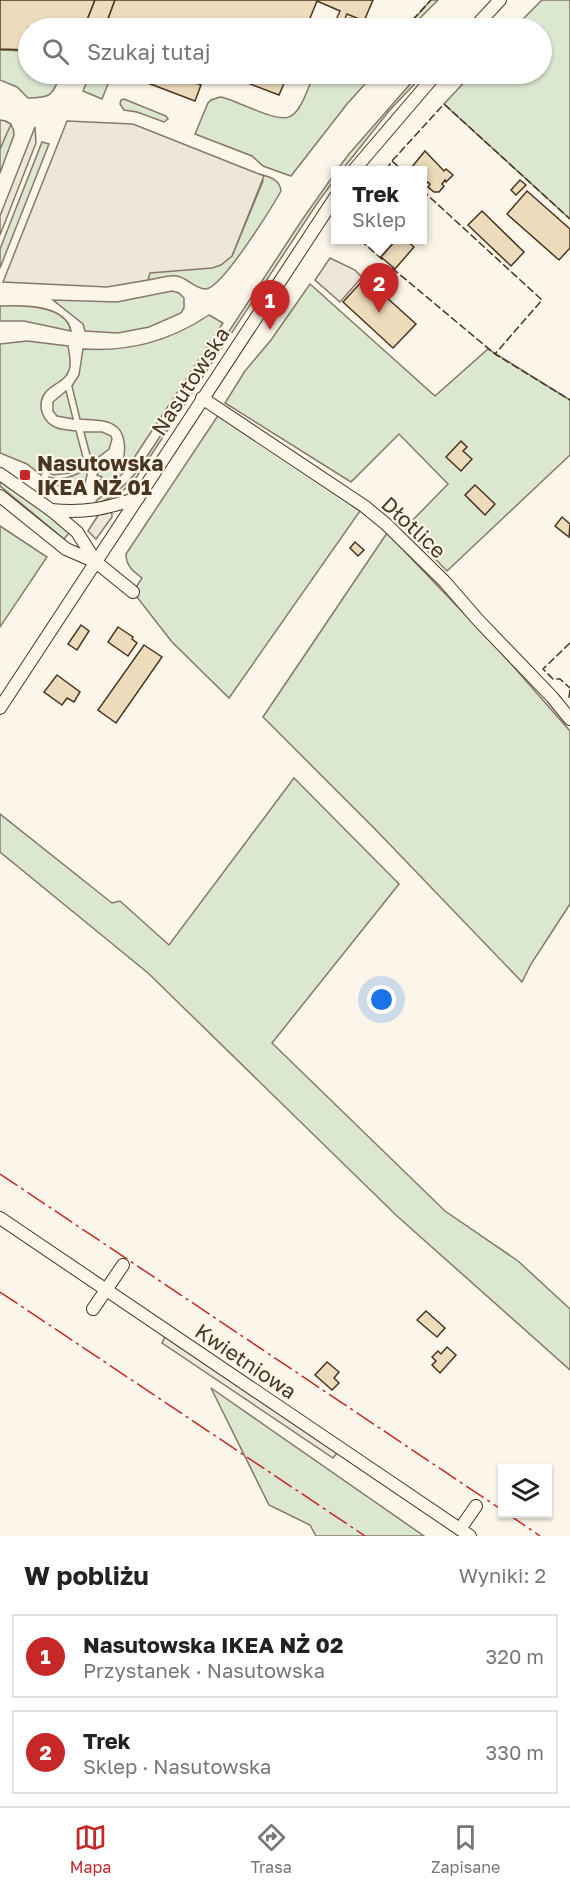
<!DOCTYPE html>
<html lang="pl">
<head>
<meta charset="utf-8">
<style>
	body { margin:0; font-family:"Golos Text",sans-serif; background:#f6f6f6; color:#222 }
	.controls { position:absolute; right:18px; bottom:18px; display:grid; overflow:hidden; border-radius:0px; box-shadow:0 2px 4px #0004 }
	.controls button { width:54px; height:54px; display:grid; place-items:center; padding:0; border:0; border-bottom:2px solid #e0e0e0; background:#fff; color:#222; font:30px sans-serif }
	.you { position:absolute; left:382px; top:1000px; width:21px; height:21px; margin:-15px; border:4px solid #fff; border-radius:50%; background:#1a73e8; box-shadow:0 0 0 9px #1a73e833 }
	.badge { display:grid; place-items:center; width:39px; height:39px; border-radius:50%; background:#c62828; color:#fff; font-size:20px; font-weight:700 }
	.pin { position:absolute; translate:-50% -50px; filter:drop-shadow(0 2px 3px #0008) }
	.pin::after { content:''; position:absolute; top:32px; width:21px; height:18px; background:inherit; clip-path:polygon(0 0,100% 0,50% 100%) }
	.popup { position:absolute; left:331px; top:166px; width:96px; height:78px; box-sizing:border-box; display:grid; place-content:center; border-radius:0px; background:#fff; filter:drop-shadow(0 2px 4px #0005); font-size:20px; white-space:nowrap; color:#767676 }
	.popup b { font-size:22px; color:#222 }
	.popup::after { content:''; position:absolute; left:50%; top:100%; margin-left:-12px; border:12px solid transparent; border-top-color:#fff }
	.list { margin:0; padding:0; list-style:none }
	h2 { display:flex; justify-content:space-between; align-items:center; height:78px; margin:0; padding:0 24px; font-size:26px }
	h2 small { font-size:20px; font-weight:400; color:#767676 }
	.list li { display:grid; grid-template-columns:39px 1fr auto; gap:18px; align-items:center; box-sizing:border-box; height:84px; margin:0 12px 12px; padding:0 12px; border:2px solid #e0e0e0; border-radius:0px }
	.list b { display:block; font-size:22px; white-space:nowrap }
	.list p { margin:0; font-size:20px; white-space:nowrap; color:#767676 }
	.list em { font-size:20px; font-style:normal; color:#767676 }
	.icon { flex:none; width:33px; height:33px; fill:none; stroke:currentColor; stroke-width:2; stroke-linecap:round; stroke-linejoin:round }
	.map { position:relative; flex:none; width:570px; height:1536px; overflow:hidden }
	.search { position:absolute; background:#fff; box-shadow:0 2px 4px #0004; left:18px; right:18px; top:18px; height:66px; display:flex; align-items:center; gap:15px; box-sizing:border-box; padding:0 21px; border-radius:33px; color:#767676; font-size:22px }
	.sheet { height:270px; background:#fff }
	nav { display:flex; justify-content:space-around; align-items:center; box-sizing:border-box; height:84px; border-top:2px solid #e0e0e0; background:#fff; font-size:16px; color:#767676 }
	nav a { display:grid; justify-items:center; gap:3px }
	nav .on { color:#c62828 }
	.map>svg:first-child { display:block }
</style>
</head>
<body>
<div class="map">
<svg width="570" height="1536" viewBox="0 0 570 1536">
	<rect width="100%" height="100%" fill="#fbf6e9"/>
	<!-- green -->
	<g fill="#dce7d0" stroke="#887966" stroke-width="1.5">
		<polygon points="431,0 438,0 414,24 415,18"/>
		<polygon points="542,0 570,0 570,219 444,104 472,74 542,74 542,28 514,28"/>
		<polygon points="350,18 382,28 346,28"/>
		<path d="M0,50L28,51V74H61C52,95 52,98 28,98L17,87L0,80Z"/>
		<polygon points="90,74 96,74 110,79 102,99 83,91"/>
		<path d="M314,74H374L347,104L291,176L263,166L252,156L195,134L208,103L211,100L220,97C228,98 235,102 243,105C294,126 294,125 314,74Z"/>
		<polygon points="419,74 424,74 389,111 342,170 337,170 349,154"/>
		<polygon points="124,99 166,116 168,119 164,122 137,112 124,110 120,104 121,100"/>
		<path d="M5,121C12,123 14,128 14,135L0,173V149L6,134Z"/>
		<polygon points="42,142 49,144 0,268 0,249"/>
		<path d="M335,173V179L318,202L134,481L120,493L97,504L96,501C102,494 111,493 119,489C127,484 132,477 138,470L302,220Z"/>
		<path d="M259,174C269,177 280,179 281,191C272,207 222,288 206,289C195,289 188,278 177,276C167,274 156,280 146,280L142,272L232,256L263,181Z"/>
		<polygon points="310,284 435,396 488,349 570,400 570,455 447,571 405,528 448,484 399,434 351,482 225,403 245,371 271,340"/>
		<polygon points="172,291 179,293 184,298 184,308 181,313 149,327 118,333 85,331 83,324 53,300 117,302"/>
		<path d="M0,306C21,305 66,304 71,331L24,321H0Z"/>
		<path d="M209,315L223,323L126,470L120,476L102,485L100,481L102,477L97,475L99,471C105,470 113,469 118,466C128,458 126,435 117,427C108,419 92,420 80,419L72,386L79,375L83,349C130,352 170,341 209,315Z"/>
		<path d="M27,341L68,346C69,354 72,363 69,370C66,381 52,384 45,393C36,406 43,423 57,428C63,430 70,430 76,431L85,465L70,473L53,475L44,469L41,475L27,464L0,453V344Z"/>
		<polygon points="66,391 73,419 74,419 57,416 53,411 53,402"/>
		<path d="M221,411L360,511L229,698L172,642L133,592L142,578C133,571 126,566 126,554Z"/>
		<polygon points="84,432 102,432 111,436 112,439 109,449 92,462"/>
		<path d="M86,469L88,471L84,487L77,488V493L66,491L48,479L49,477C62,482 75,476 86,469Z"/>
		<polygon points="0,481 34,504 70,532 64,539 0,486"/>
		<polygon points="0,526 47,557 0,627"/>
		<polygon points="387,533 498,649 570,731 570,904 531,964 522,982 374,828 263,717"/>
		<polygon points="294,778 399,884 272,1043 445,1211 518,1261 570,1309 570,1370 397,1216 148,973 0,852 0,814 112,903 120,901 169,945"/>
		<polygon points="211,1388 424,1536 316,1536 310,1525 269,1505"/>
	</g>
	<!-- parking -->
	<g fill="#ede7d9" stroke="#887966" stroke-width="1.5">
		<polygon points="0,120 5,121 11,124 0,149"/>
		<polygon points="67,121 133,124 264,176 232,256 221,265 212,268 150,273 148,280 107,287 3,282"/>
		<polygon points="35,127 36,143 0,235 0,216"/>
		<polygon points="330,258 355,270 362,277 340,302 315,280"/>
		<polygon points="110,511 112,514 112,517 96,539 88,531 99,514"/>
		<polygon points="165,1337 337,1453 333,1458 162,1343"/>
	</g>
	<!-- building -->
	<g fill="#ecdcbc" stroke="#4a3520" stroke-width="1.5">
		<polygon points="0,0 95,0 84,28 28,28 28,50 0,49"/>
		<polygon points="95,0 115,0 105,27 109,28 84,28"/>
		<polygon points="115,0 373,0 364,21 347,14 341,28 334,28 333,27 340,11 317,1 306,28 109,28 105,27"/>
		<polygon points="124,74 171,74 201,85 195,101"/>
		<polygon points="224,74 288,74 279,95"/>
		<polygon points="425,151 444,171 446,169 453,175 446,182 445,180 442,184 444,186 439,192 434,192 428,187 430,184 428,182 426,184 422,181 422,170 414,170 411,168"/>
		<polygon points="520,180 526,185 516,195 511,190"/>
		<polygon points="527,191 570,229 570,248 559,260 507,214"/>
		<polygon points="482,211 524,252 511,266 468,225"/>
		<polygon points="396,240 403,243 406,240 414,247 395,269 381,257"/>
		<polygon points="365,278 416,324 393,348 343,302"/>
		<polygon points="461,441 467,447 463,451 472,459 461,471 446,457"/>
		<polygon points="475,485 495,504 485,515 465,495"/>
		<polygon points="562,517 570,524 569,537 555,526"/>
		<polygon points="355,542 364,550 358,556 350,548"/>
		<polygon points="81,625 89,631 77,650 68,644"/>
		<polygon points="118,627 133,637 132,639 137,643 128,656 108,642"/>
		<polygon points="144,645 162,657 116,723 98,710"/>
		<polygon points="57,675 80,692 74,702 67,698 62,705 44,692"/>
		<polygon points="426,1311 445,1328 437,1337 417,1320"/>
		<polygon points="447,1347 456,1355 440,1373 432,1365 436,1361 432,1357 438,1351 441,1354"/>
		<polygon points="327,1362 339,1372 334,1378 339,1383 332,1390 315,1375"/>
	</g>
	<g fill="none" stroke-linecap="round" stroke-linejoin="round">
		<!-- minor casing -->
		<g stroke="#4a3520" stroke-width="14">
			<g id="minor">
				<polyline points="474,28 500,0"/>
				<polyline points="354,170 436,74"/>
				<polyline points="202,398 364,506 386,524 445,582 478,620 552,697 570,719"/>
				<polyline points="0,474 51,510 77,532 96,562"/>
				<polyline points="0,496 66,549 96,562 133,592"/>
				<path d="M51,510C87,513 104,509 138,498"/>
				<polyline points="0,708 336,196"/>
				<polyline points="0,1218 470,1536"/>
				<polyline points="93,1309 123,1265"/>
				<polyline points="460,1529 476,1506"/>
			</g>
		</g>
		<!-- minor -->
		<use href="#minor" stroke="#fbf6e9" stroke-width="12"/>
		<!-- fence -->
		<g stroke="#4a3520" stroke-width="1.5" stroke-dasharray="8 3" stroke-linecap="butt">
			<polyline points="364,21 386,28"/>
			<polyline points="405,28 431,0"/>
			<polyline points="392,161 402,170"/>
			<polyline points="386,170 392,161 444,104 570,219"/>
			<polyline points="422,190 542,300 495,354"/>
			<polyline points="360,240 383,260"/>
			<polyline points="392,268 495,354 570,400"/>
			<polyline points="570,643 543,669 553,679 560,679 570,688"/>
			<polyline points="570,690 569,697 570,698"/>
		</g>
		<!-- power -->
		<g stroke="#c62828" stroke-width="1.5" stroke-dasharray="21 4.5 3 4.5" stroke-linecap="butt">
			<polyline points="0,1174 502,1510"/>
			<polyline points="0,1292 365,1536"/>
			<polyline points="508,1514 540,1536"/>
		</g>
	</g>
	<!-- markers -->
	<rect fill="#c62828" stroke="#fbf6e9" stroke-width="2" x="19" y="469" width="12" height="12" rx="3"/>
	<g text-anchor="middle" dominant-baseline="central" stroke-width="4.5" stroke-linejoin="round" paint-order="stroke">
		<!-- street labels -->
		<g font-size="21" fill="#4a3520" stroke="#fbf6e9">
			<text transform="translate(190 381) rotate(-57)">Nasutowska</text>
			<text transform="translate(414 527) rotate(43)">Dłotlice</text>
			<text transform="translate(246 1361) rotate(34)">Kwietniowa</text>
		</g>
		<!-- poi labels -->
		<g font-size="21" font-weight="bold" fill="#4a3520" stroke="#fbf6e9" text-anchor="start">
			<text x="37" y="463">Nasutowska<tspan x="37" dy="24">IKEA NŻ 01</tspan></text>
		</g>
	</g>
</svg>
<div class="controls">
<button><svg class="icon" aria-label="layers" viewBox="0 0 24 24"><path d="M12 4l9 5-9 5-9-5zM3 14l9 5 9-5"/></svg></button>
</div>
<div class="you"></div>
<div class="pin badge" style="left:270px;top:330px">1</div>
<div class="pin badge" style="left:379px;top:313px">2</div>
<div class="popup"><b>Trek</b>Sklep</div>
<div class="search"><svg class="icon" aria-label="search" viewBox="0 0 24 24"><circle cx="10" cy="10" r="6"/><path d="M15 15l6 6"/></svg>Szukaj tutaj</div>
</div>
<section class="sheet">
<h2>W pobliżu<small>Wyniki: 2</small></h2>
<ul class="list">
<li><span class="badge">1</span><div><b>Nasutowska IKEA NŻ 02</b><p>Przystanek · Nasutowska</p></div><em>320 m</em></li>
<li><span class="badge">2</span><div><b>Trek</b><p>Sklep · Nasutowska</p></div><em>330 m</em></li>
</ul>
</section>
<nav>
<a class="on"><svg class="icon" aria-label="map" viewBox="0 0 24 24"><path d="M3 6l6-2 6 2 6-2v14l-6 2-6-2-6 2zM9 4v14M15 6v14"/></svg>Mapa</a>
<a><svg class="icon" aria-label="directions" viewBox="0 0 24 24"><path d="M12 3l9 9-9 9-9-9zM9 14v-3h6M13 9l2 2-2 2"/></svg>Trasa</a>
<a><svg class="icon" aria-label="saved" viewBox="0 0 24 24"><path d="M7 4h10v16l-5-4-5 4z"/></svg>Zapisane</a>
</nav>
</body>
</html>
